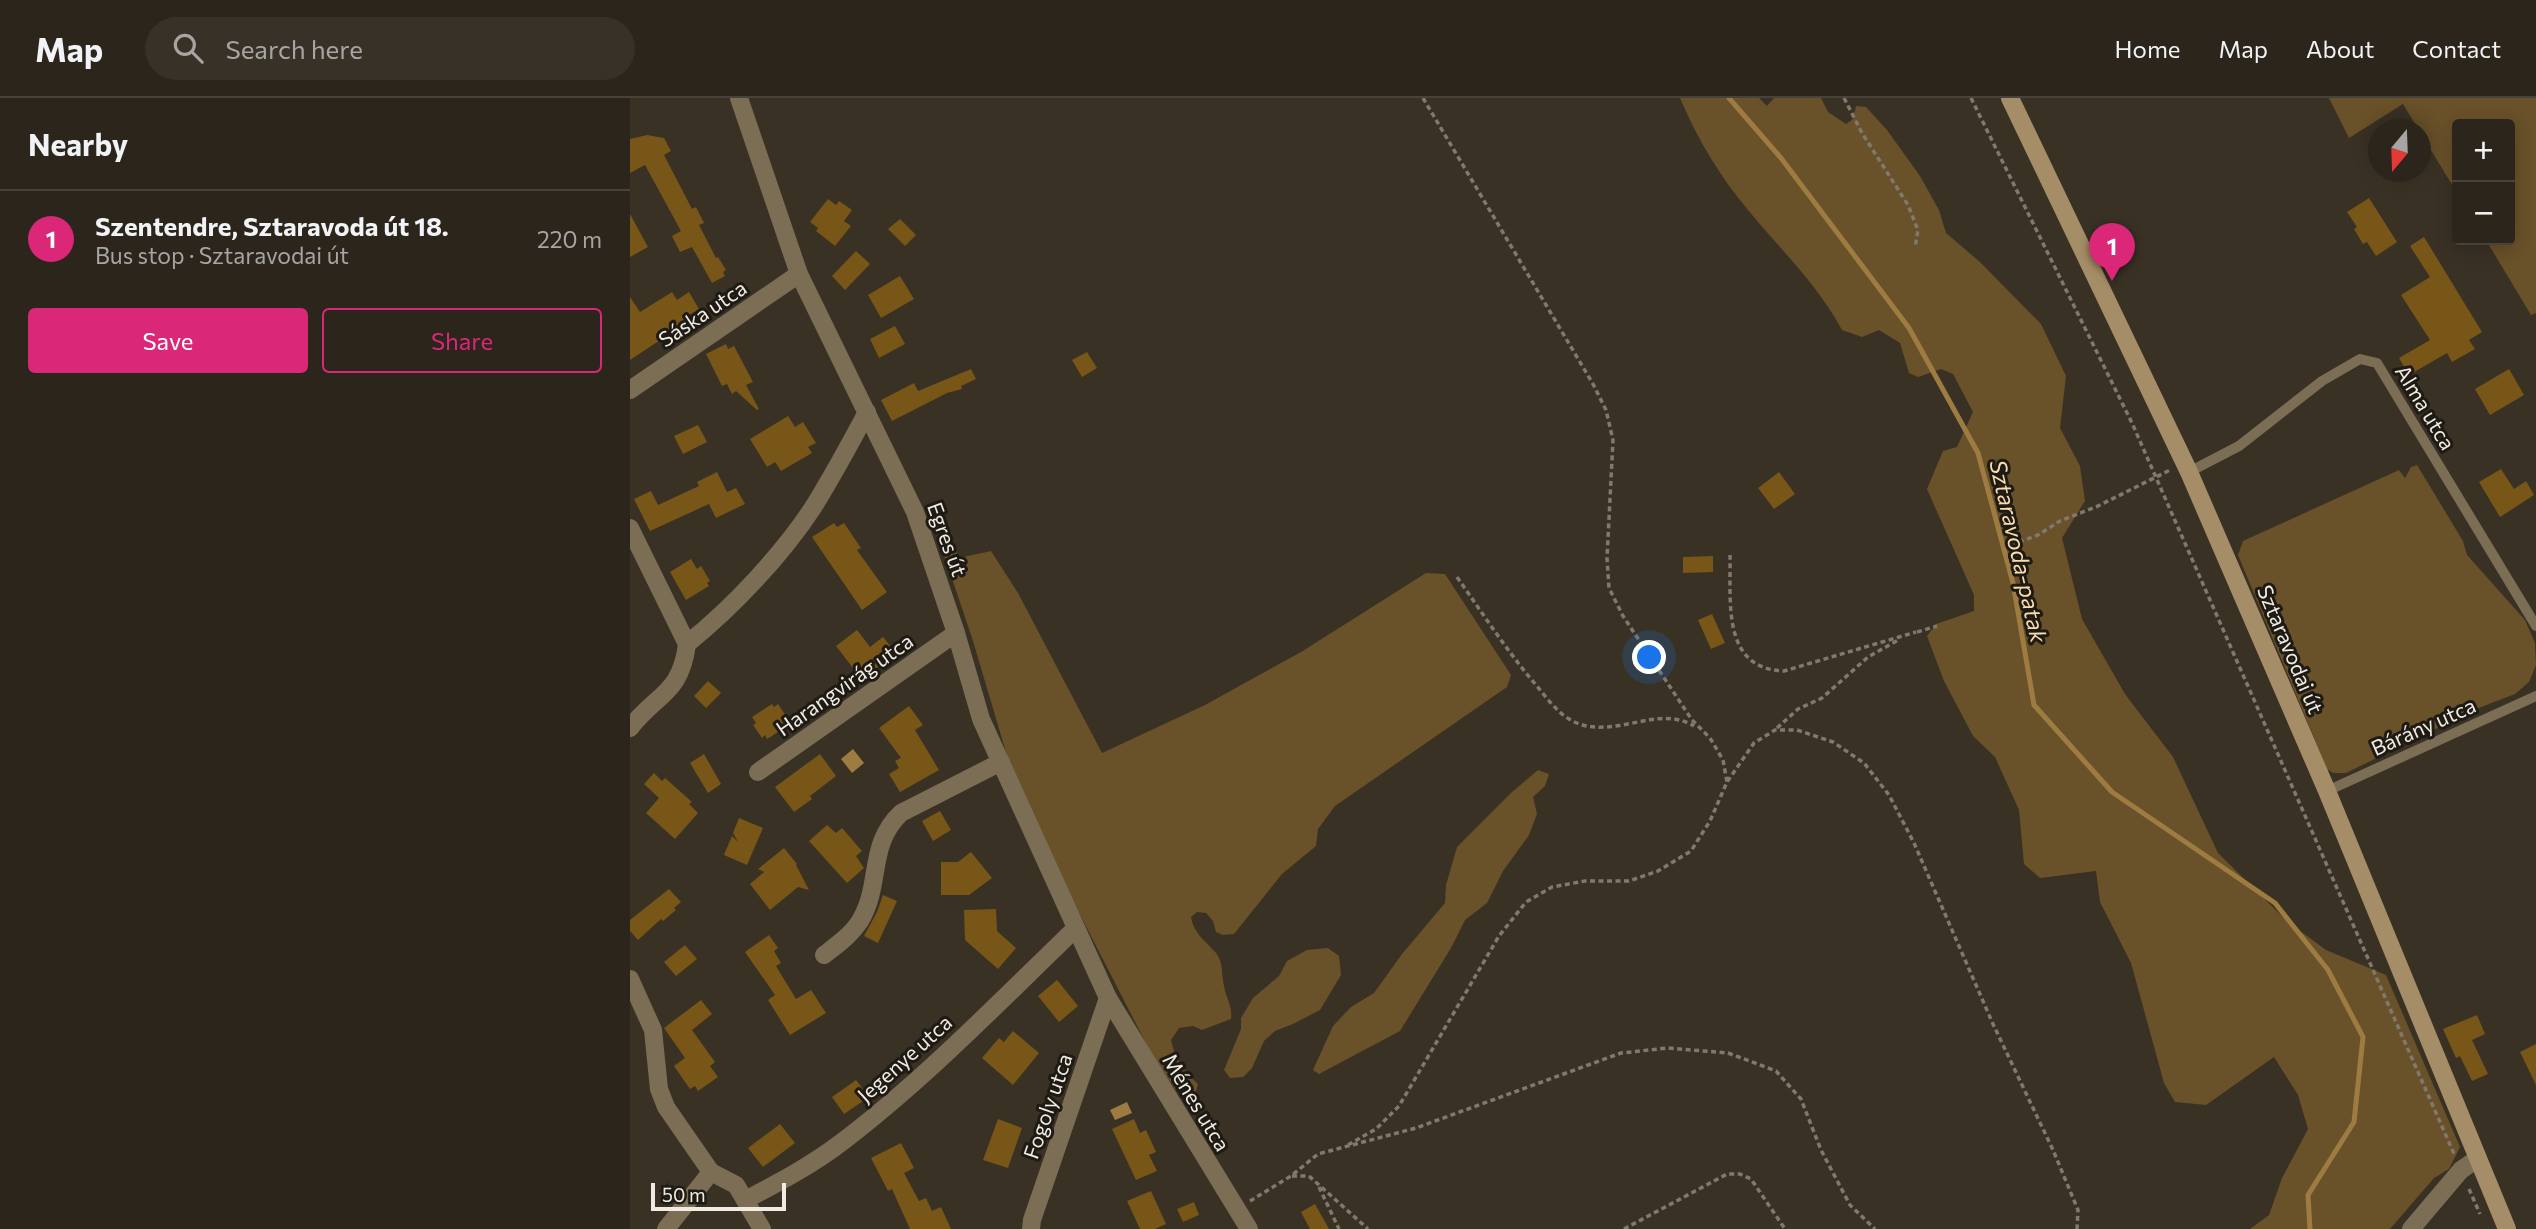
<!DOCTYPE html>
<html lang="en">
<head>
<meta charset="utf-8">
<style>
	body { margin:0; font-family:Commissioner,sans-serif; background:#373128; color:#f1f3f6 }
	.controls { position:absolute; right:21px; top:21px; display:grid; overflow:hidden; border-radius:7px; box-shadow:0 4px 18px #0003 }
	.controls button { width:63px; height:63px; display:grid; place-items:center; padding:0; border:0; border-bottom:2px solid #47423a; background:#2b251b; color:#f1f3f6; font:35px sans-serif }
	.compass { position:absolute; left:1738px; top:21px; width:63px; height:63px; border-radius:50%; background:#2b251b; box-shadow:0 4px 18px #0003; rotate:199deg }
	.scale { position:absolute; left:21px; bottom:18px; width:135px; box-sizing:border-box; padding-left:7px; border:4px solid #f0ebe3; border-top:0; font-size:19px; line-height:24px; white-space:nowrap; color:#f0ebe3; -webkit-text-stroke:5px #1e1a14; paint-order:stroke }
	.you { position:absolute; left:1020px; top:560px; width:24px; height:24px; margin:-18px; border:5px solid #fff; border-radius:50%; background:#1a73e8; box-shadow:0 0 0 10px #1a73e833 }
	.badge { display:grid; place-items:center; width:46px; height:46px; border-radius:50%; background:#db2777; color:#fff; font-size:23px; font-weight:700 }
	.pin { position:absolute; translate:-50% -58px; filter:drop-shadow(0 2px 4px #0008) }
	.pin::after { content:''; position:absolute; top:37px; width:24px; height:21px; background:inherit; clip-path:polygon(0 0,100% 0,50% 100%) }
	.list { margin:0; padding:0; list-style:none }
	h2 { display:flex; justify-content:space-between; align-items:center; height:91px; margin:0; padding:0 28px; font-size:30px }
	h2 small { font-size:23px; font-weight:400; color:#a6a5a3 }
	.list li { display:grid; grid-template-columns:46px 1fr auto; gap:21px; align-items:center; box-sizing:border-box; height:98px; padding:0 28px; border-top:2px solid #47423a }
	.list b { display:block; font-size:26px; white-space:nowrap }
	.list p { margin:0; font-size:23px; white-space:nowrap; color:#a6a5a3 }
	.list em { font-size:23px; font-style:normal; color:#a6a5a3 }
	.actions { display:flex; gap:14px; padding:21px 28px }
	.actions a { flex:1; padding:16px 0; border:2px solid #db2777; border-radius:7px; text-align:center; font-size:24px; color:#db2777 }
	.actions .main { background:#db2777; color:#fff }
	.icon { flex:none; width:38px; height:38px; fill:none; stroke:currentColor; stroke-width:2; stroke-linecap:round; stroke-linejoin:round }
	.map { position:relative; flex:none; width:1906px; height:1131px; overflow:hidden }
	header { display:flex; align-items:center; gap:42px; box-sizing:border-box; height:98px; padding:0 35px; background:#2b251b; border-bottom:2px solid #47423a }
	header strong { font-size:33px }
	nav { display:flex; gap:38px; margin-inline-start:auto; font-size:24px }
	.search { width:490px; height:63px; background:#373128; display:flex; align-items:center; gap:18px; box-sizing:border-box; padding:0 24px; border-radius:38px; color:#a6a5a3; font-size:26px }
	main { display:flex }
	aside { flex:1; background:#2b251b }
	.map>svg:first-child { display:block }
</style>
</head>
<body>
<header>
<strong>Map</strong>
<div class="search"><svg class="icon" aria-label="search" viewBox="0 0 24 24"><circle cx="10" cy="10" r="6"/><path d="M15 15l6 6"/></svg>Search here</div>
<nav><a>Home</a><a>Map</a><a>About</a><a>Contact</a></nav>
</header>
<main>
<aside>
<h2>Nearby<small></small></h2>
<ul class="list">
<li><span class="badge">1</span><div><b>Szentendre, Sztaravoda út 18.</b><p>Bus stop · Sztaravodai út</p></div><em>220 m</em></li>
</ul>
<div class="actions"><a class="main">Save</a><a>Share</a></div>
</aside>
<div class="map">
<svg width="1906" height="1131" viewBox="0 0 1906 1131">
	<rect width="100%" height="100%" fill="#393124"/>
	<!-- green -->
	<g fill="#695129">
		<path d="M1050,0H1129L1137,8L1144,0H1191L1198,14L1216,26L1223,21L1226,8L1236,9L1257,32L1290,78L1309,112L1316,135L1350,164L1411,226L1436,278L1430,330L1450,368L1455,403L1432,440L1452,521L1495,596L1543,659L1588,755L1658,824L1696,852L1756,877L1830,1049L1819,1071L1804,1080L1760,1131H1620L1639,1117L1652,1080L1678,1031L1668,997L1644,959L1576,1007L1545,1004L1534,985L1501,865L1470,804L1466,773L1410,780L1394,766L1389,712L1365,659L1343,638L1314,583L1297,538L1306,526L1344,513V497L1297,391L1313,353L1327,349L1343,314L1323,276L1311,271L1288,279L1279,275L1270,245L1249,232L1232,239L1212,232C1183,179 1142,144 1106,97C1083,67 1065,35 1050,0Z"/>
		<polygon points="1699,0 1906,0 1906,215 1901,217 1856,142 1880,142 1880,26 1827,26 1827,95 1773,6 1719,40"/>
		<polygon points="1787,367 1833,443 1837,457 1895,522 1905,545 1906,567 1899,584 1885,596 1846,611 1716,675 1703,675 1697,671 1608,457 1613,443 1769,372 1775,380 1781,369"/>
		<path d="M308,411L329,460L361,453L388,495L472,655L575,607L671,554L796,475L815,476L881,577L877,589L705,708L688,731L686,748L652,776L604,836L593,837L586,834L583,823L576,815L567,814L561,819C564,836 575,842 586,855C594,865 591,876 594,888C596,900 603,909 601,921L572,932L563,928L549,930L541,942C545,962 554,973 568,986L565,997H556L545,991L521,955L445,807L378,661L343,543L299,412Z"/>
		<polygon points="908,672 919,676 915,688 903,699 907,716 899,737 873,773 857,805 835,822 821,850 770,933 689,976 683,972 703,928 721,909 744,895 772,856 815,805 816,787 827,749 882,694"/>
		<polygon points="698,850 709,858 711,877 690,912 663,926 645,933 634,943 622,970 613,979 600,980 594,972 611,931 611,920 623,900 649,878 657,863 677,852"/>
	</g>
	<!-- water -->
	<g fill="#9e7c41">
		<polygon points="223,651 234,665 222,675 211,661"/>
		<polygon points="497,1004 502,1015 485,1022 480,1012"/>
	</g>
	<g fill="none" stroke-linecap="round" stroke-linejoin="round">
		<!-- stream -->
		<polyline stroke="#9e7c41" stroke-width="5" points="1099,0 1151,60 1279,230 1348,355 1383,485 1404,607 1482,694 1645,805 1698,872 1733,939 1724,1024 1678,1097 1680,1131"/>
	</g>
	<!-- building -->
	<g fill="#775617">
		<polygon points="17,37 34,40 41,53 34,57 62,111 66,109 74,125 69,127 86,160 88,159 96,172 93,174 95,178 82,185 62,149 50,154 42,138 51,133 15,67 0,75 0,41"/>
		<polygon points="1739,100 1767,144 1746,158 1737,144 1733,146 1724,131 1727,129 1717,114"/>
		<polygon points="198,101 206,107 209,103 222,112 214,123 221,128 205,148 186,133 188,130 180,124"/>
		<polygon points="0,116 18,149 0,159"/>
		<polygon points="270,121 286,137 275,148 258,131"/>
		<polygon points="1794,139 1852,234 1839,242 1845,251 1822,264 1817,255 1779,277 1769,260 1800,242 1771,197 1800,179 1780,148"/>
		<polygon points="226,153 240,166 215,192 202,178"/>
		<polygon points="270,178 284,201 251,220 238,197"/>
		<polygon points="42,194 47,202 59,194 69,211 56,219 59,223 0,262 0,199 10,214"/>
		<polygon points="265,228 275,246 249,260 240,241"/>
		<polygon points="96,246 98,251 104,248 123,284 116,287 129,311 127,312 106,293 102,296 97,286 92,288 76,256"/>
		<polygon points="457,254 467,270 452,279 442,262"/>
		<polygon points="341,271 346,281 331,288 332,291 317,295 262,323 251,302 284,285 288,293"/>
		<polygon points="1879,271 1894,297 1860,317 1845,291"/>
		<polygon points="158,318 165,329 173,324 186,345 178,349 182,355 151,373 145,364 137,369 120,341"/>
		<polygon points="68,327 77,344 53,356 44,338"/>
		<polygon points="1871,371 1884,391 1896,383 1904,397 1870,419 1849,384"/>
		<polygon points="87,374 97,394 106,390 115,406 86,420 79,406 20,433 4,401 21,393 28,407 69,388 67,384"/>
		<polygon points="1149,374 1165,396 1144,411 1128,390"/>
		<polygon points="204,425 207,429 214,425 231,450 227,452 257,494 232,512 182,439"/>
		<polygon points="1083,458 1083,474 1053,475 1053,459"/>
		<polygon points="61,461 67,471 71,468 80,483 77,485 79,488 56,502 40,474"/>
		<polygon points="1082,516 1095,545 1081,551 1068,522"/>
		<polygon points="227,532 240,549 253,539 266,555 237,577 229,566 223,570 206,548"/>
		<polygon points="78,583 91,595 76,610 64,598"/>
		<polygon points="142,606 144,609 148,606 158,621 155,622 159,627 137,641 135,637 132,640 123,627 126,625 122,619"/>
		<polygon points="279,608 293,627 285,632 309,672 270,694 259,676 269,670 265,663 271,660 249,630"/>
		<polygon points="74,656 91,686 78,695 60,665"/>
		<polygon points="190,656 206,678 180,698 182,701 164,714 145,689"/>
		<polygon points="24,675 32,683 35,680 62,704 59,706 68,715 45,741 16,715 29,700 14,686"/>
		<polygon points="310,713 321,732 303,743 292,723"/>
		<polygon points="109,720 133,730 117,767 94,757 102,738 108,744 103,735"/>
		<polygon points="197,727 206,735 212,730 232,753 226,758 234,770 217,785 179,743"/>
		<polygon points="154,750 167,766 166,767 179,792 168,789 140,812 120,786 134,774 128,771"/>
		<polygon points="341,754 362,780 339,797 311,797 311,764 328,764"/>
		<polygon points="39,791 51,804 44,810 46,812 33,823 31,821 8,842 0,833 0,822"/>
		<polygon points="253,797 267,803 248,845 234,838 247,814"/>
		<polygon points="366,811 367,833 386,850 368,871 335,842 334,812"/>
		<polygon points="139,837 148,850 144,853 151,865 146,868 166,901 181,892 196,915 160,937 138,902 145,897 115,854"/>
		<polygon points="55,847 67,861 46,878 34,864"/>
		<polygon points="427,882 448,908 429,924 408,898"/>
		<polygon points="71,902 82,916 62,932 85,964 80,968 88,979 68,993 65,988 60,991 44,968 55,960 34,930"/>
		<polygon points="1847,917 1855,936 1842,942 1858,976 1842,983 1830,958 1826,960 1813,931"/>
		<polygon points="383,933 409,955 383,987 352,960 369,940 374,944"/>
		<polygon points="1906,946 1906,987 1890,954"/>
		<polygon points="226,982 239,999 214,1016 202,999"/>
		<polygon points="368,1021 392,1030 378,1070 353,1062"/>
		<polygon points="504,1021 510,1035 516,1032 526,1054 519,1057 527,1073 506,1082 482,1031"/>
		<polygon points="150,1026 165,1045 133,1069 118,1050"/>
		<polygon points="271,1045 284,1070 274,1075 289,1103 296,1100 302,1113 311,1109 321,1131 280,1131 262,1091 258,1093 241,1060"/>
		<polygon points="521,1093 536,1126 525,1131 510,1131 497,1103"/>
		<polygon points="564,1104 569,1117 553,1124 547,1111"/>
		<polygon points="685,1106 699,1131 680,1131 671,1114"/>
	</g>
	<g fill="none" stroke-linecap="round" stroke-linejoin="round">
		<!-- path -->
		<g stroke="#80796e" stroke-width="3.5" stroke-dasharray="5 3.5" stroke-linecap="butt">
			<polyline points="793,0 963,286 976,312 983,342 977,460 979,490 993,518 1062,622 1080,640 1093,662 1097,684"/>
			<polyline points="1214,0 1232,35 1278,107 1288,132 1285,150"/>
			<polyline points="1341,0 1502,325 1825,1058"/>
			<polyline points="1389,444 1408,437 1430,423 1468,408 1540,372"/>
			<path d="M1100,457C1101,503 1091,571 1154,573L1286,534"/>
			<path d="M827,479C853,516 877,553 906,587C916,599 926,613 939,621C950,628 963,630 975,629C1005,628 1036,611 1064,628"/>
			<polyline points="1287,534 1307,528"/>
			<polyline points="1147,630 1168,611 1192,600 1238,559 1270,541"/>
			<polyline points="718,1047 746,1031 769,1008 869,838 896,804 922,789 955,783 999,783 1028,773 1061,753 1080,723 1097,684 1124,645 1145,632 1167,632 1203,644 1234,665 1259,697 1284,745 1363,926 1423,1052 1448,1112 1447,1131"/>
			<polyline points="662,1078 679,1078 738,1131"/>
			<polyline points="689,1089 709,1131"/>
			<polyline points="1839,1091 1850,1116"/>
			<polyline points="620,1103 661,1078 688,1056 786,1030 991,955 1038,950 1098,955 1146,973 1171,1001 1191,1052 1220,1107 1245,1131"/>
			<polyline points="994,1131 1097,1076 1110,1076 1121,1081 1155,1131"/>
		</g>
		<!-- lane -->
		<g stroke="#7c6d55" stroke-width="10">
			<polyline points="1559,374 1609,348 1692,283 1730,261 1747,265 1906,528"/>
			<polyline points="1697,693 1906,598"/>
		</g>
		<!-- street -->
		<g stroke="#7c6d55" stroke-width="18">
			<polyline points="109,0 169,176 285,414 326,535 351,621 478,900 619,1131"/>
			<polyline points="0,292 169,176"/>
			<polyline points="0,430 57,546"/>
			<path d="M0,630C26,596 51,596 57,546C103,509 152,457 184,408C203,377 220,346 237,314"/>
			<polyline points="128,674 326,535"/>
			<path d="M194,857C207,847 221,837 230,823C252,787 237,747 271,715L371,664"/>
			<polyline points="0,881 23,932 29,991 36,1009 81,1074 106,1087 132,1131"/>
			<path d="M115,1102C148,1085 182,1067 212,1044C296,980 370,903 446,830"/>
			<polyline points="36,1131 81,1074"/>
			<polyline points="401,1131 402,1122 478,900"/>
			<polyline points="1781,1131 1831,1072 1847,1061"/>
		</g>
		<!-- secondary -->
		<polyline stroke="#a58d67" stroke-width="18" points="1380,0 1559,374 1697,693 1877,1131"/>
	</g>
	<g text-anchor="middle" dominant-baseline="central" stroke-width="6" stroke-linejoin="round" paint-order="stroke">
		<!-- street labels -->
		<g font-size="21" fill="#f0ebe3" stroke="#1e1a14">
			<text transform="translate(72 215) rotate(-34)">Sáska utca</text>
			<text transform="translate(1796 309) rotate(59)">Alma utca</text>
			<text transform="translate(318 441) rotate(70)">Egres út</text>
			<text transform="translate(1661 551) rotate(67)">Sztaravodai út</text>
			<text transform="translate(214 586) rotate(-35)">Harangvirág utca</text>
			<text transform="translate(1793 628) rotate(-24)">Bárány utca</text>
			<text transform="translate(274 960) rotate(-42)">Jegenye utca</text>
			<text transform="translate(567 1004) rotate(59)">Ménes utca</text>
			<text transform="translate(417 1008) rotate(-71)">Fogoly utca</text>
		</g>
		<!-- water labels -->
		<g font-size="23" font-style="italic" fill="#fadcac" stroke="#1e1a14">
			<text transform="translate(1389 453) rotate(77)">Sztaravoda-patak</text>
		</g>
	</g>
</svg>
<div class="controls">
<button>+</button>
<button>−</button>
</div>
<svg class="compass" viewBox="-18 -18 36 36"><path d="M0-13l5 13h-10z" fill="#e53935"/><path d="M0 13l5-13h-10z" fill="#a6a5a3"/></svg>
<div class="scale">50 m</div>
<div class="you"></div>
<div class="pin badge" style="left:1482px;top:183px">1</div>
</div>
</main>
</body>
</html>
